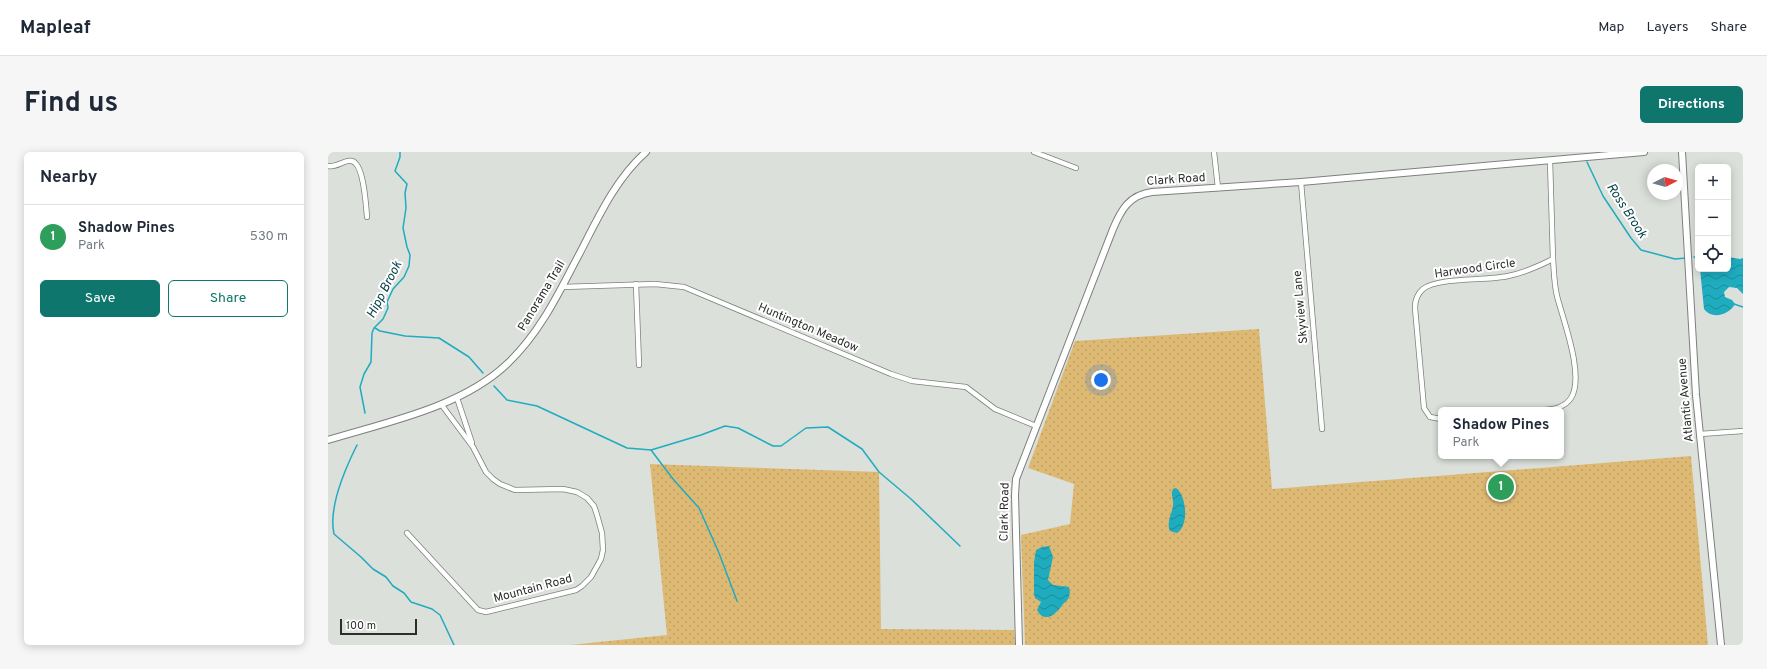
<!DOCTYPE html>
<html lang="en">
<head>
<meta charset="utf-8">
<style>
	body { margin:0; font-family:Overpass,sans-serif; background:#f6f6f7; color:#1f2937 }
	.controls { position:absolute; right:12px; top:12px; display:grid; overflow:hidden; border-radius:6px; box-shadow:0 2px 10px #0003 }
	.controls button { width:36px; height:36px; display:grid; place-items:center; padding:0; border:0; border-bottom:1px solid #e0e1e3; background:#fff; color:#1f2937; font:20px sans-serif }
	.compass { position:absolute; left:1319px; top:12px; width:36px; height:36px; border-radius:50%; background:#fff; box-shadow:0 2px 10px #0003; rotate:84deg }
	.scale { position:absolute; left:12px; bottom:10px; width:77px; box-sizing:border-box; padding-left:4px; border:2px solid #2c2e2c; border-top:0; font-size:11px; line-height:14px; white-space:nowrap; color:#2c2e2c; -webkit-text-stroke:3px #fff; paint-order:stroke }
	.you { position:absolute; left:773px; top:228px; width:14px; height:14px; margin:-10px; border:3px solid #fff; border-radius:50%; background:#1a73e8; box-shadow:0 0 0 6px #1a73e833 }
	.badge { display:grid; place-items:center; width:26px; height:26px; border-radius:50%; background:#0f766e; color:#fff; font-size:13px; font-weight:700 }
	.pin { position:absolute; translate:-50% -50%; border:2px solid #fff; box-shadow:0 1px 4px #0006 }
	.popup { position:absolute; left:1110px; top:255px; width:126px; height:52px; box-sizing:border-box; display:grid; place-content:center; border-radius:6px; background:#fff; filter:drop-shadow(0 1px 3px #0005); font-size:13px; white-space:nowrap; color:#747a83 }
	.popup b { font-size:15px; color:#1f2937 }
	.popup::after { content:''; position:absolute; left:50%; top:100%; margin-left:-8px; border:8px solid transparent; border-top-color:#fff }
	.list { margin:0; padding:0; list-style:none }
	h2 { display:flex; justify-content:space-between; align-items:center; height:52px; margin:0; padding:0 16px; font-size:17px }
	h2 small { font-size:13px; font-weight:400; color:#747a83 }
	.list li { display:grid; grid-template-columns:26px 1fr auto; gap:12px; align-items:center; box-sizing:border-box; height:64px; padding:0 16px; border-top:1px solid #e0e1e3 }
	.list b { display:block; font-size:15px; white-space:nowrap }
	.list p { margin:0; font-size:13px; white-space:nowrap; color:#747a83 }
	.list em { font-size:13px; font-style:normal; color:#747a83 }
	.actions { display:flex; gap:8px; padding:12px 16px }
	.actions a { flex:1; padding:9px 0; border:1px solid #0f766e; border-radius:6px; text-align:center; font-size:14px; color:#0f766e }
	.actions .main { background:#0f766e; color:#fff }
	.icon { flex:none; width:22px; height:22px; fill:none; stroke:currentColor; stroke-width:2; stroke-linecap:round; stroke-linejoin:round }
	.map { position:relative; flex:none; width:1415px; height:493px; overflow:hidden; border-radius:6px }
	header { display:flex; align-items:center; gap:24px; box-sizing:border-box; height:56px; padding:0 20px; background:#fff; border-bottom:1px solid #e0e1e3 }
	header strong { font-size:19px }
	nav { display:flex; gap:22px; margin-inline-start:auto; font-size:14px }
	.intro { display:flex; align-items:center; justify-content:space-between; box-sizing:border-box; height:96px; padding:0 24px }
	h1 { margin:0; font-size:28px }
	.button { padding:10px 18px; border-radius:6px; background:#0f766e; color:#fff; font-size:14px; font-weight:700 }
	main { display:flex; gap:24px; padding:0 24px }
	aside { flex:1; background:#fff; border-radius:6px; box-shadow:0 2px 10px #0003 }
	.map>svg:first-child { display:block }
</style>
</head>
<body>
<header>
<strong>Mapleaf</strong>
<nav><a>Map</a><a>Layers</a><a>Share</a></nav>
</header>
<div class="intro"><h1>Find us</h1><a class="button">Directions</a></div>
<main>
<aside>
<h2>Nearby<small></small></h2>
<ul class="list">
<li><span class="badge" style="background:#2e9e5b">1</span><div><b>Shadow Pines</b><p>Park</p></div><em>530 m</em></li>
</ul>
<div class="actions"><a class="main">Save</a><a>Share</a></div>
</aside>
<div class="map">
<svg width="1415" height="493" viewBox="0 0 1415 493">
	<defs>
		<pattern id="green-dots" width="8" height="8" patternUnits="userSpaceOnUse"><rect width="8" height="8" fill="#deb973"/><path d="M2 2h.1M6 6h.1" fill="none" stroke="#bf9f64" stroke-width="1.8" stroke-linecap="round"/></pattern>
		<pattern id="water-waves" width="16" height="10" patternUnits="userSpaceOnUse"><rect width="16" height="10" fill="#1facbf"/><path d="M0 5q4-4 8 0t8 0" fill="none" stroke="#1b8c9b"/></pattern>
	</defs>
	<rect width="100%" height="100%" fill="#dbe0db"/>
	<!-- green -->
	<g fill="url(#green-dots)">
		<polygon points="931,177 944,337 1363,304 1380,493 697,493 693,383 742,372 746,332 700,316 747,189"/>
		<polygon points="322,312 551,320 553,477 686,478 687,493 242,493 339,483"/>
	</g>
	<!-- water -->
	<g fill="url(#water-waves)">
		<path d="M1400,105L1412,107L1415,106V142L1409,136L1401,135L1396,140L1397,145L1404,148L1407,152C1401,163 1384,168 1376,157L1372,117H1400Z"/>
		<path d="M848,336C859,344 861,374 849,381L842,379C838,369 844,363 845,353C846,347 842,343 845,337Z"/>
		<path d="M721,394L725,405L720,428L725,433L741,435C742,439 742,442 741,445C740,448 737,450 735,452C729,461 717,473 709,458L713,450L707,446L706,442V410L708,398L714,395Z"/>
	</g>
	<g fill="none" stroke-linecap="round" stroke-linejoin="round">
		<!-- stream -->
		<g stroke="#1facbf" stroke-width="1.5">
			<polyline points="1259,10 1275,44 1303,86 1313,98 1347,107 1358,106"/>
			<polyline points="1366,105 1370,105"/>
			<polyline points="1406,152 1415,155"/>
			<polyline points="47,176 52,179 77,184 111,186 141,205 155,221"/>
			<polyline points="166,234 179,248 209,254 299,296 323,298 373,283 397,274 410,276 445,294 453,294 478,276 500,275 534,297 551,320 583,347 632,394"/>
			<polyline points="37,261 32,235 36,222 43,210 44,181 46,176 55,167 60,156 59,150 65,137 76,125 81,114 82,103 79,95 75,76 78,56 77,41 79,32 67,19 72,5 72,0"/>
			<path d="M29,293C17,317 0,355 6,382L33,405L45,417L58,425L65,434L76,441L83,450L104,457L112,463L126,493"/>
			<polyline points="323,298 345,327 371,356 391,401 409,449"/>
		</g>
		<!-- street casing -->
		<g stroke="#7c817c" stroke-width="6">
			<g id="street">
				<polyline points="706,0 748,16"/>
				<polyline points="886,0 890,36"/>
				<polyline points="1222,9 1225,107"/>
				<path d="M0,14C10,16 16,7 24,9C36,12 38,54 39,65"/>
				<polyline points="973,30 994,277"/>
				<polyline points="308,132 311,213"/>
				<polyline points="234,135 327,132 356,135 563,222 584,229 638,235 667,257 708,274"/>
				<polyline points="129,246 144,291"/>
				<path d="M1113,267L1102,265L1096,256L1087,156C1087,148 1089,142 1095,137C1110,125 1159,129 1180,124C1196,121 1211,114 1225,107C1226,119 1226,132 1229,144C1235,168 1257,224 1243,246C1237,255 1227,257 1217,258"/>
				<polyline points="1372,282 1415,279"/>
				<polyline points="79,381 150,458 158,460 248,438 254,434 263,425 273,407 275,398 274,381 269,363 266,354 259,346 249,340 235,337 187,338 172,332 165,327 158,320 145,295 113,252"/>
			</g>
		</g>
		<!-- secondary casing -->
		<g stroke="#7c817c" stroke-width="8">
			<g id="secondary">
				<polyline points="1354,0 1368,243 1393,493"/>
				<path d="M0,288C59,270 134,255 179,212C209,184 228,147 246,112C267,73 285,29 318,0"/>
				<path d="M691,493L687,343L688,327L785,77C793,58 801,43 824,40L973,30L1316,0"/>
			</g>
		</g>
		<!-- street -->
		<use href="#street" stroke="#fff" stroke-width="4.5"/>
		<!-- secondary -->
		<use href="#secondary" stroke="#fff" stroke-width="6"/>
	</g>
	<g text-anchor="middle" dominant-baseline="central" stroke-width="4" stroke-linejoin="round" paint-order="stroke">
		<!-- street labels -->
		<g font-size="12" fill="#2c2e2c" stroke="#fff">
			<text transform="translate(848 28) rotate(-4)">Clark Road</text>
			<text transform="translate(1147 117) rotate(-8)">Harwood Circle</text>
			<text transform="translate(214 144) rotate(-59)">Panorama Trail</text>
			<text transform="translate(973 155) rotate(-95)">Skyview Lane</text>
			<text transform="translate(480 176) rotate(23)">Huntington Meadow</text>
			<text transform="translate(1358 248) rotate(-95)">Atlantic Avenue</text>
			<text transform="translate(677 360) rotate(-89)">Clark Road</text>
			<text transform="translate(205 437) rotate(-15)">Mountain Road</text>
		</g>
		<!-- water labels -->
		<g font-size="13" font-style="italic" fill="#07434a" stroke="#fff">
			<text transform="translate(1298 59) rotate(57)">Ross Brook</text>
			<text transform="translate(57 138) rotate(-63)">Hipp Brook</text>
		</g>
	</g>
</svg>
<div class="controls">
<button>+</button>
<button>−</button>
<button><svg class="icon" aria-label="locate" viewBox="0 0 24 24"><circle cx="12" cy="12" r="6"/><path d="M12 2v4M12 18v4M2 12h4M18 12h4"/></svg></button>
</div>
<svg class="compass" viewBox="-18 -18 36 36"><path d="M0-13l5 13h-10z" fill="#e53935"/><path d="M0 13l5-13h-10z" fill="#747a83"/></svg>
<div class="scale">100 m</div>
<div class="you"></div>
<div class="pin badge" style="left:1173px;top:335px;background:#2e9e5b">1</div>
<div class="popup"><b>Shadow Pines</b>Park</div>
</div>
</main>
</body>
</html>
